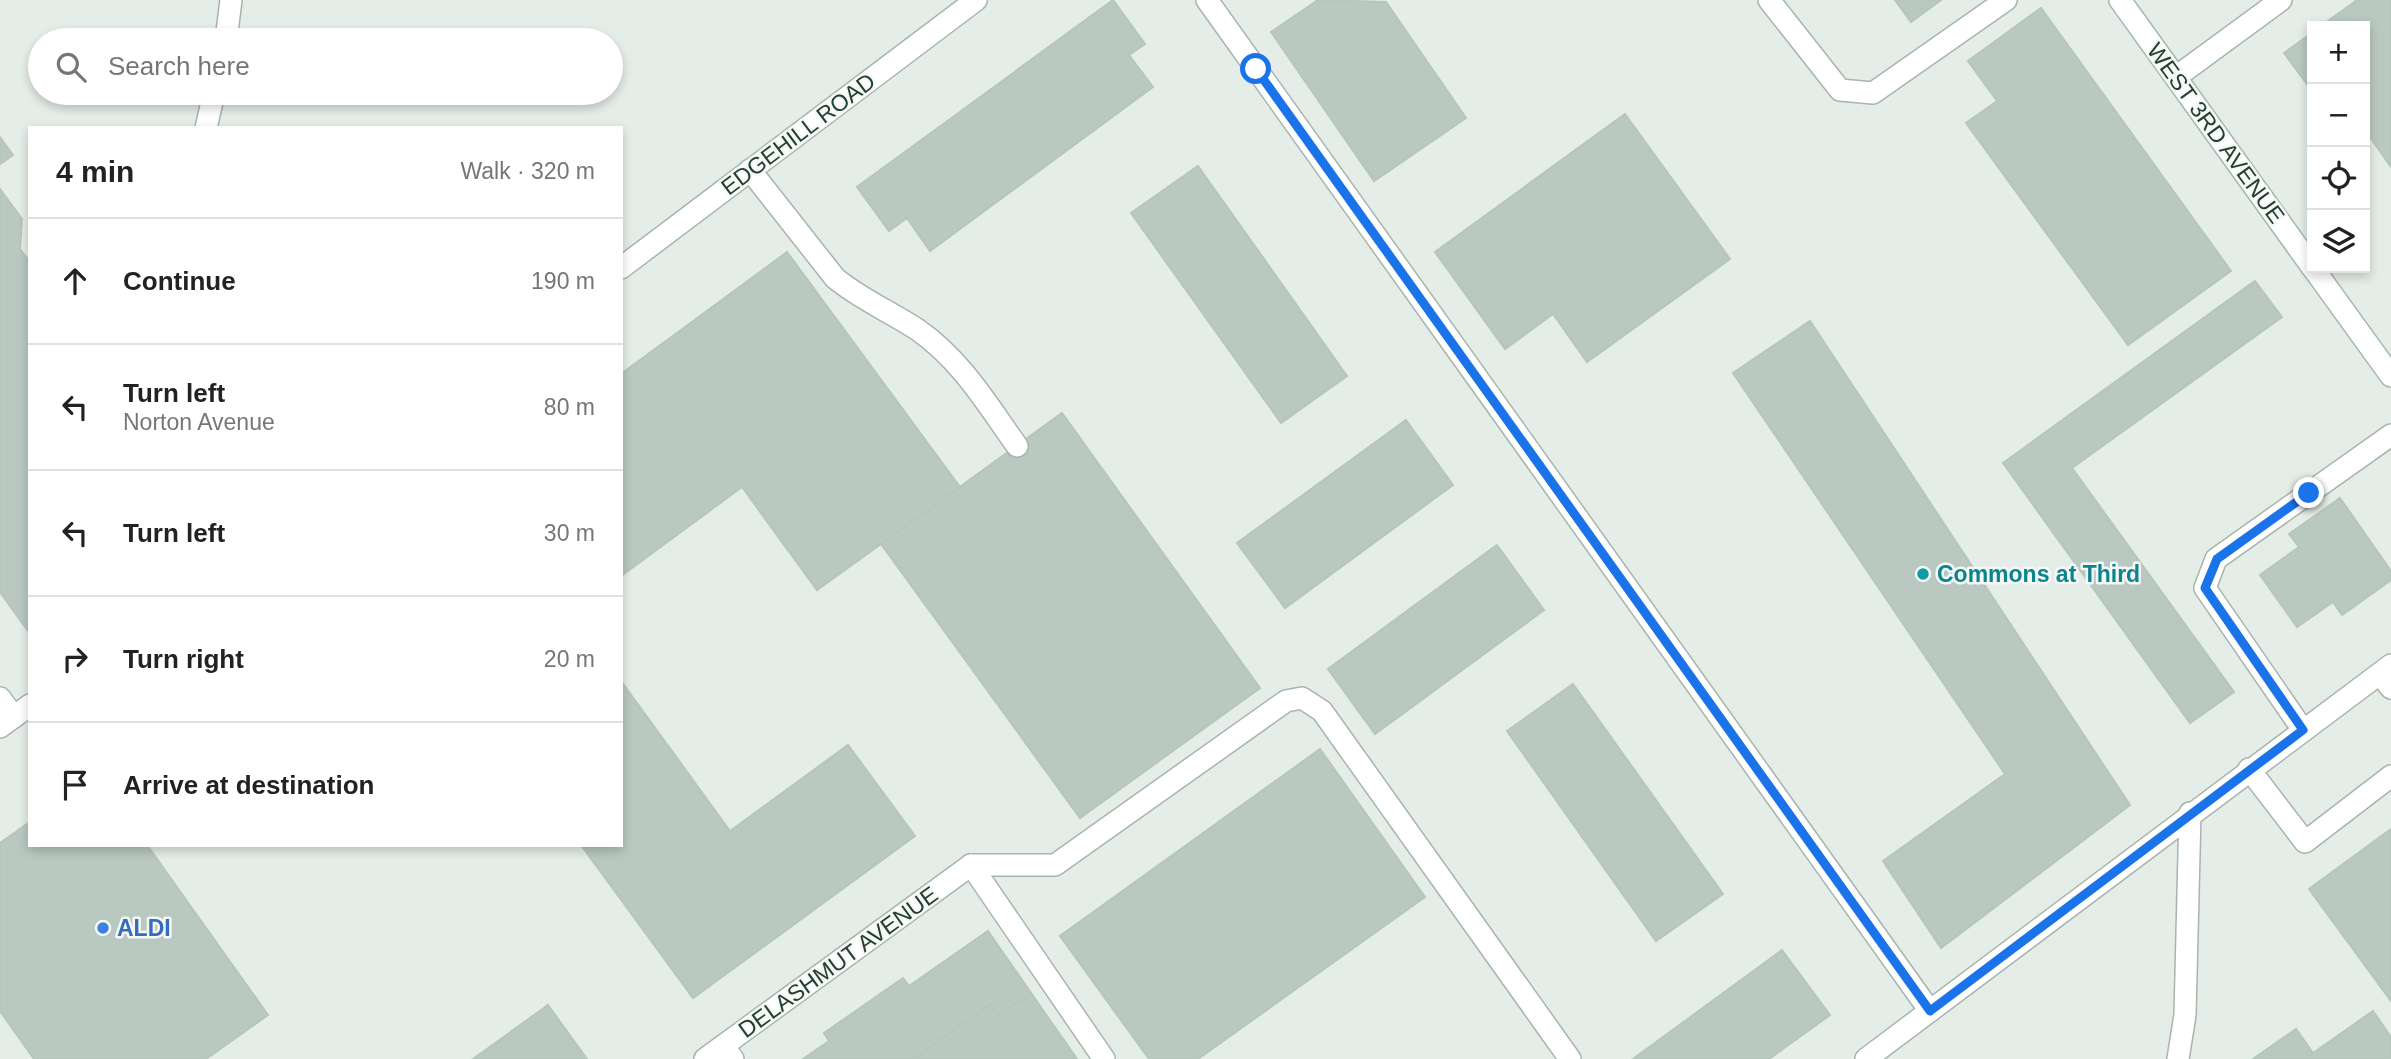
<!DOCTYPE html>
<html lang="en">
<head>
<meta charset="utf-8">
<style>
	body { margin:0; font-family:Helvetica,sans-serif; background:#f6f6f6; color:#222 }
	.controls { position:absolute; right:21px; top:21px; display:grid; overflow:hidden; border-radius:0px; box-shadow:0 4px 10px #0003 }
	.controls button { width:63px; height:63px; display:grid; place-items:center; padding:0; border:0; border-bottom:2px solid #e0e0e0; background:#fff; color:#222; font:35px sans-serif }
	.stop { position:absolute; width:21px; height:21px; margin:-16px; border:5px solid #1a73e8; border-radius:50%; background:#fff }
	.stop.end { background:#1a73e8; border-color:#fff; box-shadow:0 2px 7px #0008 }
	.list { margin:0; padding:0; list-style:none }
	h2 { display:flex; justify-content:space-between; align-items:center; height:91px; margin:0; padding:0 28px; font-size:30px }
	h2 small { font-size:23px; font-weight:400; color:#767676 }
	.list li { display:grid; grid-template-columns:46px 1fr auto; gap:21px; align-items:center; box-sizing:border-box; height:126px; padding:0 28px; border-top:2px solid #e0e0e0 }
	.list b { display:block; font-size:26px; white-space:nowrap }
	.list p { margin:0; font-size:23px; white-space:nowrap; color:#767676 }
	.list em { font-size:23px; font-style:normal; color:#767676 }
	.icon { flex:none; width:38px; height:38px; fill:none; stroke:currentColor; stroke-width:2; stroke-linecap:round; stroke-linejoin:round }
	.map { position:relative; flex:none; width:2391px; height:1059px; overflow:hidden }
	.search { position:absolute; background:#fff; box-shadow:0 4px 10px #0003; left:28px; top:28px; width:595px; height:77px; display:flex; align-items:center; gap:18px; box-sizing:border-box; padding:0 24px; border-radius:38px; color:#767676; font-size:26px }
	.panel { position:absolute; background:#fff; box-shadow:0 4px 10px #0003; left:28px; top:126px; width:595px; height:721px; border-radius:0px }
	.map>svg:first-child { display:block }
</style>
</head>
<body>
<div class="map">
<svg width="2391" height="1059" viewBox="0 0 2391 1059">
	<rect width="100%" height="100%" fill="#e4ede7"/>
	<!-- building -->
	<g fill="#b9c8c0" stroke="#b7c6bd" stroke-width="2">
		<polygon points="1113,0 1145,44 1129,55 1153,87 930,251 907,218 889,231 857,187"/>
		<polygon points="1318,0 1386,2 1466,118 1374,181 1271,32"/>
		<polygon points="1895,0 1941,0 1911,22"/>
		<polygon points="2357,0 2391,0 2391,167 2365,130 2365,26 2321,26"/>
		<polygon points="2041,8 2231,271 2128,345 1966,123 1997,101 1968,61"/>
		<polygon points="2312,33 2312,91 2284,53"/>
		<polygon points="1625,114 1730,259 1587,362 1553,314 1505,349 1435,252"/>
		<polygon points="0,137 13,155 0,164"/>
		<polygon points="1198,166 1347,376 1281,423 1131,213"/>
		<polygon points="0,189 22,219 20,249 30,262 30,634 0,592"/>
		<polygon points="787,252 960,487 817,590 742,487 621,576 621,374"/>
		<polygon points="2255,281 2282,317 2072,468 2234,692 2190,723 2003,463"/>
		<polygon points="1810,321 2130,805 1941,948 1883,861 2005,774 1733,373"/>
		<polygon points="1062,413 1260,688 1080,818 881,544"/>
		<polygon points="1406,420 1453,485 1285,608 1237,543"/>
		<polygon points="2340,498 2391,571 2391,580 2342,615 2333,602 2297,627 2260,575 2299,547 2289,534"/>
		<polygon points="1497,545 1544,610 1375,734 1328,669"/>
		<polygon points="621,681 730,831 848,745 915,836 693,998 581,845 621,845"/>
		<polygon points="1573,684 1723,894 1656,941 1507,731"/>
		<polygon points="1320,749 1425,897 1198,1059 1149,1059 1060,936"/>
		<polygon points="30,822 30,845 147,845 268,1015 206,1059 34,1059 0,1011 0,843"/>
		<polygon points="2391,829 2391,1001 2309,889"/>
		<polygon points="988,931 1031,993 998,1015 991,1004 913,1059 803,1059 829,1041 824,1033 903,978 909,986"/>
		<polygon points="1782,950 1830,1015 1769,1059 1633,1059"/>
		<polygon points="1031,993 1077,1059 913,1059 991,1004 998,1015"/>
		<polygon points="548,1005 587,1059 473,1059"/>
		<polygon points="2373,1011 2391,1037 2391,1059 2253,1059 2296,1029 2313,1053"/>
	</g>
	<g fill="none" stroke-linecap="round" stroke-linejoin="round">
		<!-- lane casing -->
		<g stroke="#a7b5ad" stroke-width="24">
			<g id="lane">
				<polyline points="1207,0 1930,1011"/>
				<polyline points="1769,0 1840,90 1873,93 2006,0"/>
				<polyline points="226,40 231,0"/>
				<polyline points="206,128 214,93"/>
				<path d="M750,170L835,278C860,299 891,312 918,330C961,360 987,404 1017,446"/>
				<polyline points="2380,674 2391,688"/>
				<polyline points="0,698 14,717"/>
				<polyline points="2303,730 2205,588 2216,559 2391,435"/>
				<polyline points="2249,769 2305,842 2391,776"/>
				<polyline points="971,865 1055,865 1286,701 1302,698 1322,711 1570,1059"/>
				<polyline points="971,865 1104,1059"/>
				<polyline points="705,1059 971,865"/>
				<polyline points="2178,1059 2185,1015 2190,813"/>
			</g>
		</g>
		<!-- street casing -->
		<g stroke="#a7b5ad" stroke-width="24">
			<g id="street">
				<polyline points="2176,77 2281,0"/>
				<polyline points="621,268 976,0"/>
				<polyline points="0,727 30,705"/>
				<polyline points="723,1046 733,1059"/>
				<polyline points="1866,1059 2391,665"/>
			</g>
		</g>
		<!-- secondary casing -->
		<g stroke="#a3b8ad" stroke-width="24">
			<g id="secondary">
				<polyline points="2120,0 2312,267"/>
				<polyline points="2313,268 2391,376"/>
			</g>
		</g>
		<!-- lane -->
		<use href="#lane" stroke="#fff" stroke-width="21"/>
		<!-- street -->
		<use href="#street" stroke="#fff" stroke-width="21"/>
		<!-- secondary -->
		<use href="#secondary" stroke="#fff" stroke-width="21"/>
	</g>
	<g fill="none" stroke-linecap="round" stroke-linejoin="round">
		<!-- route -->
		<polyline stroke="#1a73e8" stroke-width="9" points="1256,69 1930,1011 2303,730 2205,588 2217,559 2309,493"/>
	</g>
	<!-- markers -->
	<circle fill="#0f9aa8" stroke="#f5f9f6" stroke-width="2.5" cx="1923" cy="574" r="7"/>
	<circle fill="#3f7fe0" stroke="#f5f9f6" stroke-width="2.5" cx="103" cy="928" r="7"/>
	<g text-anchor="middle" dominant-baseline="central" stroke-width="5" stroke-linejoin="round" paint-order="stroke">
		<!-- street labels -->
		<g font-size="23" fill="#243e33" stroke="#f5f9f6">
			<text transform="translate(2216 133) rotate(54)">WEST 3RD AVENUE</text>
			<text transform="translate(798 134) rotate(-37)">EDGEHILL ROAD</text>
			<text transform="translate(838 962) rotate(-36)">DELASHMUT AVENUE</text>
		</g>
		<!-- culture labels -->
		<g font-size="23" font-weight="bold" fill="#0d838f" stroke="#f5f9f6" text-anchor="start">
			<text x="1937" y="574">Commons at Third</text>
		</g>
		<!-- shop labels -->
		<g font-size="23" font-weight="bold" fill="#366cbe" stroke="#f5f9f6" text-anchor="start">
			<text x="117" y="928">ALDI</text>
		</g>
	</g>
</svg>
<div class="controls">
<button>+</button>
<button>−</button>
<button><svg class="icon" aria-label="locate" viewBox="0 0 24 24"><circle cx="12" cy="12" r="6"/><path d="M12 2v4M12 18v4M2 12h4M18 12h4"/></svg></button>
<button><svg class="icon" aria-label="layers" viewBox="0 0 24 24"><path d="M12 4l9 5-9 5-9-5zM3 14l9 5 9-5"/></svg></button>
</div>
<div class="stop" style="left:1256px;top:69px"></div>
<div class="stop end" style="left:2309px;top:493px"></div>
<div class="search"><svg class="icon" aria-label="search" viewBox="0 0 24 24"><circle cx="10" cy="10" r="6"/><path d="M15 15l6 6"/></svg>Search here</div>
<section class="panel">
<h2>4 min<small>Walk · 320 m</small></h2>
<ul class="list">
<li><svg class="icon" aria-label="ahead" viewBox="0 0 24 24"><path d="M12 20V5M6 11l6-6 6 6"/></svg><div><b>Continue</b></div><em>190 m</em></li>
<li><svg class="icon" aria-label="left" viewBox="0 0 24 24"><path d="M17 20v-9H6M10 6l-5 5 5 5"/></svg><div><b>Turn left</b><p>Norton Avenue</p></div><em>80 m</em></li>
<li><svg class="icon" aria-label="left" viewBox="0 0 24 24"><path d="M17 20v-9H6M10 6l-5 5 5 5"/></svg><div><b>Turn left</b></div><em>30 m</em></li>
<li><svg class="icon" aria-label="right" viewBox="0 0 24 24"><path d="M7 20v-9h11M14 6l5 5-5 5"/></svg><div><b>Turn right</b></div><em>20 m</em></li>
<li><svg class="icon" aria-label="arrive" viewBox="0 0 24 24"><path d="M6 21V4h12l-3 4 3 4H6"/></svg><div><b>Arrive at destination</b></div></li>
</ul>
</section>
</div>
</body>
</html>
